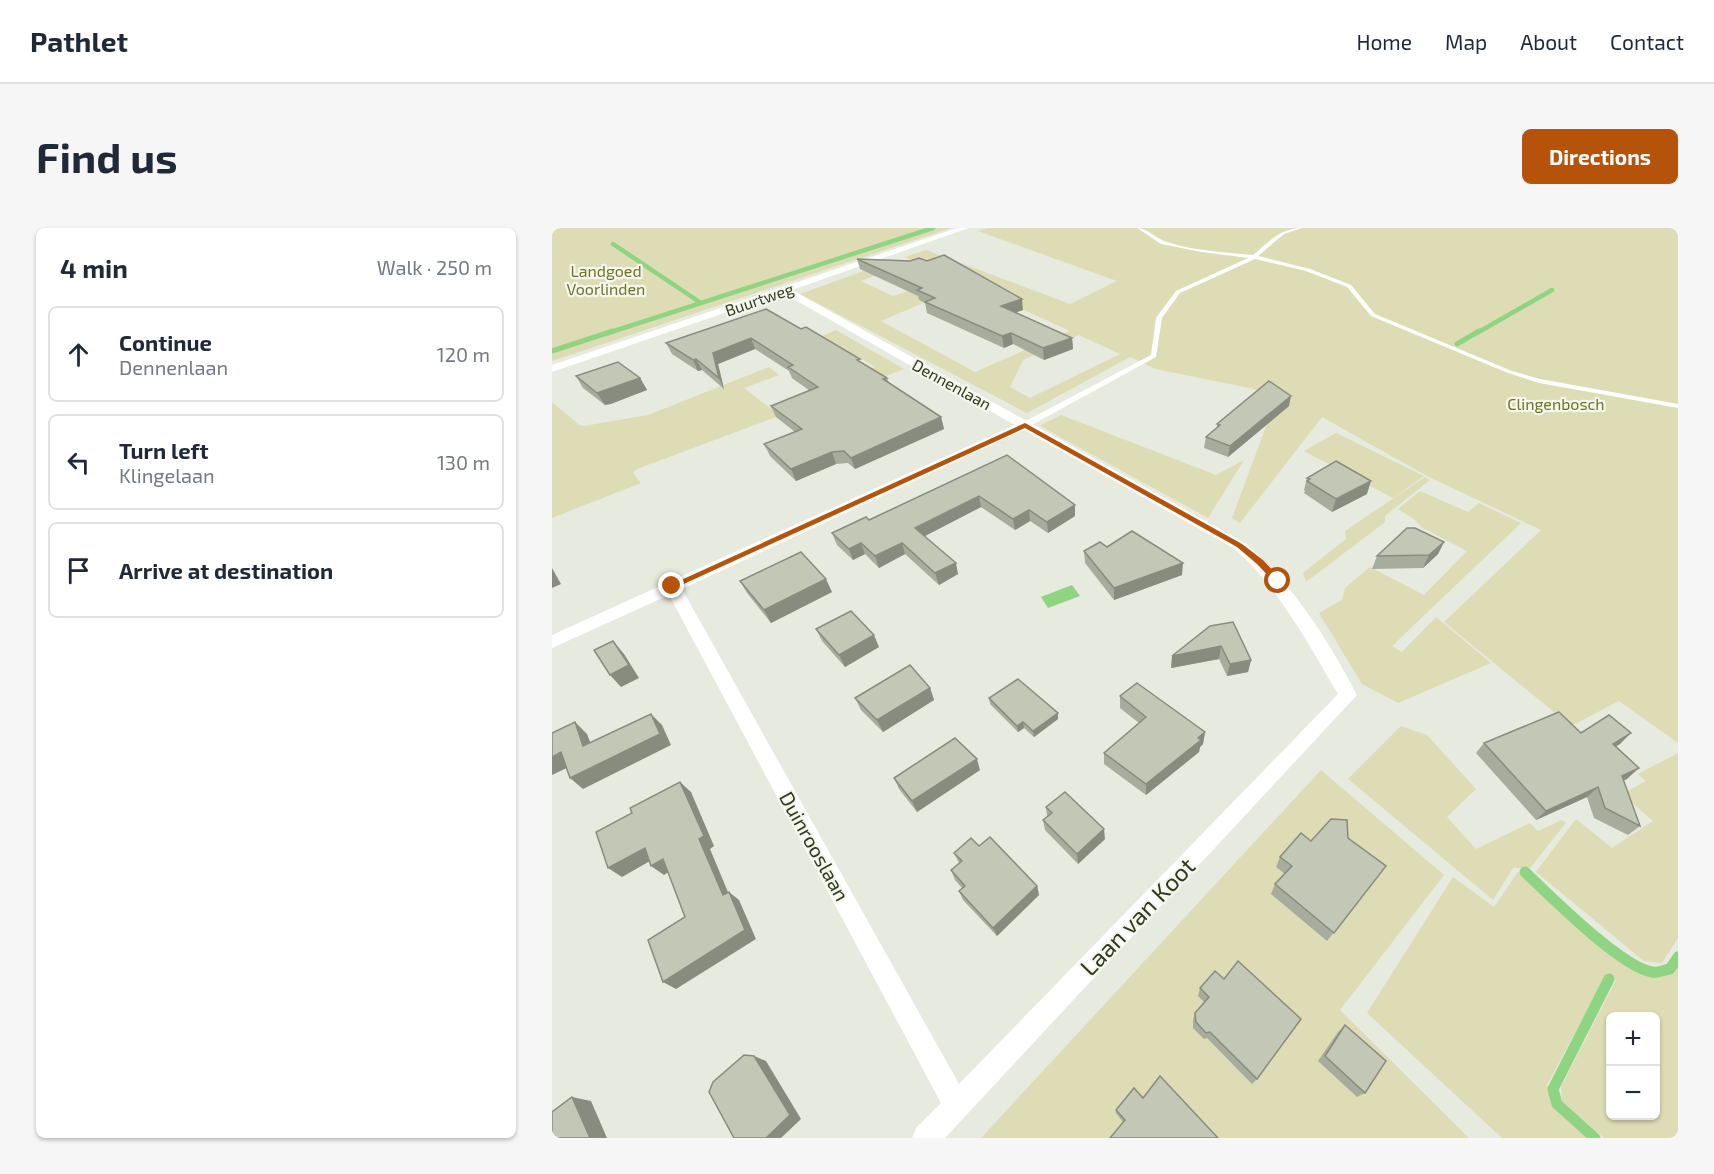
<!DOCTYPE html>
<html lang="en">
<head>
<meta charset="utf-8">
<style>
	body { margin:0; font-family:"Exo 2",sans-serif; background:#f6f6f7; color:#1f2937 }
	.controls { position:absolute; right:18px; bottom:18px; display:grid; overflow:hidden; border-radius:9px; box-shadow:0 2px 4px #0004 }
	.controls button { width:54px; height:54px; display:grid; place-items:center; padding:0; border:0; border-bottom:2px solid #e0e1e3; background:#fff; color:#1f2937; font:30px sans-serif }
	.stop { position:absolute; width:18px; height:18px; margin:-14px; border:4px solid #b45309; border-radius:50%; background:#fff }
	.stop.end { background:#b45309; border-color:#fff; box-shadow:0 2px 6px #0008 }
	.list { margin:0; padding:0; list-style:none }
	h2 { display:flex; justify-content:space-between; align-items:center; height:78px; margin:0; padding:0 24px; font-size:26px }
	h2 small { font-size:20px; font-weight:400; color:#747a83 }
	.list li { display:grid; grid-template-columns:39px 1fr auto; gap:18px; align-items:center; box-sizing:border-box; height:96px; margin:0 12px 12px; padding:0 12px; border:2px solid #e0e1e3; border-radius:9px }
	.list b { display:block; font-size:22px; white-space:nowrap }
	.list p { margin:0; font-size:20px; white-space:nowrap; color:#747a83 }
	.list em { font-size:20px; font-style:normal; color:#747a83 }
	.icon { flex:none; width:33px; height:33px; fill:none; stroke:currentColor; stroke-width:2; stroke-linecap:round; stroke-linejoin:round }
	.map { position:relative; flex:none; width:1126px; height:910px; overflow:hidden; border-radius:9px }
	header { display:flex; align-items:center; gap:36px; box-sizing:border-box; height:84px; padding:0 30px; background:#fff; border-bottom:2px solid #e0e1e3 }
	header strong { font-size:28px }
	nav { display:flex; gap:33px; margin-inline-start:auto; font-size:21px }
	.intro { display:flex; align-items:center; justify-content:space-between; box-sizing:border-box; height:144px; padding:0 36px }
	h1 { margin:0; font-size:42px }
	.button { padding:15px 27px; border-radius:9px; background:#b45309; color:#fff; font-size:21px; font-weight:700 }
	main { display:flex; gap:36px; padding:0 36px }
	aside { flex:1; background:#fff; border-radius:9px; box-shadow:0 2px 4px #0004 }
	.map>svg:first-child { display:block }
</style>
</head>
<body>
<header>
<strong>Pathlet</strong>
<nav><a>Home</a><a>Map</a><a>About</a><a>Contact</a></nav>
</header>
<div class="intro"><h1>Find us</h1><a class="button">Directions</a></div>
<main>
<aside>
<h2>4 min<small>Walk · 250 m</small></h2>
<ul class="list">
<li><svg class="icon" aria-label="ahead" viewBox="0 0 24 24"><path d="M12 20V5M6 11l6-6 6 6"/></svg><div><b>Continue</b><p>Dennenlaan</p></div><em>120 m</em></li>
<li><svg class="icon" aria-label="left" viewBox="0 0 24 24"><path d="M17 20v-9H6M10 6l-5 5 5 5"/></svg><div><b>Turn left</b><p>Klingelaan</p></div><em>130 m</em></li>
<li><svg class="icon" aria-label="arrive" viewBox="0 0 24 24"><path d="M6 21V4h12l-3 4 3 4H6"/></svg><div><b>Arrive at destination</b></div></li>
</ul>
</aside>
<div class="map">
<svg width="1126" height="910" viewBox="0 0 1126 910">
	<rect width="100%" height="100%" fill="#e7eade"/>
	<!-- green -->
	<g fill="#dddcb4" fill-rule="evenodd">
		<polygon points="0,0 399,0 0,133"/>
		<path d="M436,0H1126V515L1067,473L1019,498L892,394L989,302L877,249L770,189L688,295L680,290L726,166L604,141L578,129L475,185L248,66L331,36L341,40L309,53L341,68L395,49L353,29L374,22L518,76L565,53L426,3ZM416,57L516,102L517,103L423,144L329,93L371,75L366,72ZM527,107L568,126L478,170L458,159L471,132Z"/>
		<polygon points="284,102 352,141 85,241 81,245 89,255 0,290 0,174 27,197 32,198 96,187 217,139 227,147 192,160 218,180 323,139 270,108"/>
		<polygon points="509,187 664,247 692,232 656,290 488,198"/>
		<polygon points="784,205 872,248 841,270 752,223"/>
		<polygon points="873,249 878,252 833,288 833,294 754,354 751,345 794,311 793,303"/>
		<polygon points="868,263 916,284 927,275 969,295 840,418 850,424 884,389 939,435 846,475 810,456 767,385 790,372 793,360 818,339 872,367 915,323 869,299 862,291 846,281"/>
		<polygon points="849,498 875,507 924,561 895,589 924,621 978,595 986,603 1010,592 1014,595 978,640 961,640 941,672 796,551"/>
		<polygon points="1126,525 1126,710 1110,735 1092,733 984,644 1024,591 1060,620 1101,593 1070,566 1094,553 1086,546"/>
		<polygon points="769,542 892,647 788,782 917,910 429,910"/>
		<path d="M966,644L1076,734L1099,748L1122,745L1126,738V910H1052L1010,873L1009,859L1064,752L1055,745L995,857L1001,878L1036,910H950L815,785L901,649L942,679ZM1104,788V888H1058V788Z"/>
	</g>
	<!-- water -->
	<polygon fill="#8ed481" points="520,357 528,368 496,380 489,369"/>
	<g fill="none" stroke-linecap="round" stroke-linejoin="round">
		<!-- stream-far2 -->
		<g stroke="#8ed481" stroke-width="4.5">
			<polyline points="61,16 149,75"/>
			<polyline points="56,105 381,0"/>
			<polyline points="925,105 1000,62"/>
		</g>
		<!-- stream-far1 -->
		<g stroke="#8ed481" stroke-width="5">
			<polyline points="905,116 927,103"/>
			<polyline points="0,123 61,103"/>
		</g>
		<!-- stream -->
		<g stroke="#8ed481" stroke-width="11">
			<path d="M973,644C997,667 1069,739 1100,744C1105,745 1112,742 1118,741L1126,729"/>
			<polyline points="1043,910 1005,876 1001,861 1057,751"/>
		</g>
		<!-- service -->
		<path fill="#fff" fill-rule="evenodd" d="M585,0C596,0 604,11 615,14C642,23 672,24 701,27C716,14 729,0 750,0L732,6L706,28L758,41L799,57L823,86L960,143L988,151L1126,176V180L987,155L956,145L819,88L795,59L754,43L703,31L628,65L610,90L604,129L476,199H470V195L599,127L604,90L624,63L696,30L650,24L609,16Z"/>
		<!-- minor -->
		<path fill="#fff" fill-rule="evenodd" d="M405,0H417L240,62L693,315C741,356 776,412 805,467L393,910H360L364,900L389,875L117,367L0,420V407L463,197L231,65L0,144V137ZM472,202L683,321C728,362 755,414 786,466L407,856L130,361Z"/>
	</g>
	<!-- wall -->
	<g fill="#a8ac9d">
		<polygon points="305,31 471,82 464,84 520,110 521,121 492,132 461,116 452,120 375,85 373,75 367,72 366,68 308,41"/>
		<polygon points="249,101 335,150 337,155 389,189 392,201 303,241 296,235 284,236 244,253 218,228 212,216 243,204 224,189 219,178 258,163 240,150 237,143 203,121 166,136 172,161 150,142 146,143 120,126 114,115"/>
		<polygon points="24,148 88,150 95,162 53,177 31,160"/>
		<polygon points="737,178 676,229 652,220 654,209 665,199 665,196"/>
		<polygon points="455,227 523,277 523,288 496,305 478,293 463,302 429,279 373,308 406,346 387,357 353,326 327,340 313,326 301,332 285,317 280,305 317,292"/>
		<polygon points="755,250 815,266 780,284 752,265 753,263 752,262"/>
		<polygon points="892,314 886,326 871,340 820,341 825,328"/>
		<polygon points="555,319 630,347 562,372 533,335 532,323"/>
		<polygon points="188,353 280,364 219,395 195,365"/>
		<polygon points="658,398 699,432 696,444 675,448 667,431 619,440"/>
		<polygon points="264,401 327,419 293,439 270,413"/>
		<polygon points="378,460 382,472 331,504 309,482 303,470"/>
		<polygon points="568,468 653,504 651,516 648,519 647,524 594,567 552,536 552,525 587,495 568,480"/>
		<polygon points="437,470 506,491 482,509 472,500 466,504 438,476"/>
		<polygon points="1029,505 1079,505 1063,519 1075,551 1071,552 1088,598 1076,607 1042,590 1035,569 984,592 924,525 932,515"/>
		<polygon points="428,542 365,584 347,561 342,550"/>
		<polygon points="494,579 553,611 526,636 493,602 491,592 495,588"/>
		<polygon points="796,610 834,638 775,713 719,666 723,656 733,646 724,639 728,629 759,613"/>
		<polygon points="427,618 485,658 487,667 445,708 411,672 407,663 410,660 403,652 399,642 407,635 402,625"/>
		<polygon points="663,743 705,851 700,856 655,810 652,811 641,800 641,792 643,785 652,774 646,768 648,760"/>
		<polygon points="793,797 813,865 805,869 766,833 786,804"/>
		<polygon points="591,870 571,894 564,885 564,882"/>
	</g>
	<!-- shaded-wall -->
	<g fill="#888c7f">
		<polygon points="470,71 471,82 451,89 449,78"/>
		<polygon points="459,105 461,116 452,120 450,108"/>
		<polygon points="199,110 203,121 166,136 172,161 167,150 161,125"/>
		<polygon points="520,110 521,121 492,132 491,120"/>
		<polygon points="144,131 150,142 146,143 141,132"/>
		<polygon points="88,150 95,162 59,176 53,177 45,165"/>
		<polygon points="739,168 737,178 676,229 678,218"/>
		<polygon points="389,189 392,201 303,241 299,230"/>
		<polygon points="280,224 284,236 244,253 239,241"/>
		<polygon points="819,253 815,266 780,284 784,271"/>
		<polygon points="427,268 429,279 367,311 363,300"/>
		<polygon points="523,277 523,288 496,305 495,294"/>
		<polygon points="477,282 478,293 463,302 461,291"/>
		<polygon points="892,314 886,326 871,340 877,327"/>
		<polygon points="309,315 313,326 301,332 297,321"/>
		<polygon points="350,315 353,326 327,340 323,328"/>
		<polygon points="404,335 406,346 387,357 383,345"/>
		<polygon points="631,335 630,347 562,372 562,360"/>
		<polygon points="0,340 9,356 0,360"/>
		<polygon points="274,351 280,364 219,395 212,382"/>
		<polygon points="322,407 327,419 293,439 287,427"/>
		<polygon points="61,413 72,426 87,450 69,459 58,447"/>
		<polygon points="669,418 667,431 619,440 620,428"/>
		<polygon points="699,432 696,444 675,448 678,436"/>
		<polygon points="378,460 382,472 331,504 325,492"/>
		<polygon points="506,485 506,491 482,509 481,503"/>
		<polygon points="99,486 110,497 119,517 31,561 18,550"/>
		<polygon points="23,494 35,506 44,529 31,518"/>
		<polygon points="471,494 472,500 466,504 465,498"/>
		<polygon points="653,504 651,516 648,519 647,524 594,567 594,556"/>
		<polygon points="1079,505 1068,516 1050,527 1061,516"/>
		<polygon points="9,524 23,536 0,547 0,529"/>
		<polygon points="425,531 428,542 365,584 360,573"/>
		<polygon points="1087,540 1075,551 1058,558 1070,548"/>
		<polygon points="128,554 139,564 162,618 158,621 181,676 171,667 147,611"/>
		<polygon points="1046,559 1035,569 984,592 994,583"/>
		<polygon points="552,601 553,611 526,636 525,626"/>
		<polygon points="93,620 105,629 70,649 56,640"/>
		<polygon points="111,631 123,640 112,647 99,638"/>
		<polygon points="485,658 487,667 445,708 441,700"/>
		<polygon points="177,664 187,672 204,711 124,761 111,754"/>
		<polygon points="202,828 214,833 249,891 229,910 214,910"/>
		<polygon points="20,869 39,873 55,910 38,910"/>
	</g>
	<!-- building -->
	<g fill="#c3c8b6" stroke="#888c7f" stroke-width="1.5">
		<polygon points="392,27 470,71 449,78 520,110 491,120 459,105 450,108 373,74 383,70 365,62 370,60 305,31 358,33 367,30 375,33"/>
		<polygon points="214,81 249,101 254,99 308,131 305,132 335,150 331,151 389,189 299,230 292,223 280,224 239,241 212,216 250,201 219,178 266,159 236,139 241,137 199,110 161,125 167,150 144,131 141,132 114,115"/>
		<polygon points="66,134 88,150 45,165 24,148"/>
		<polygon points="717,153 739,168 678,218 654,209 668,197 665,196"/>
		<polygon points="455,227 523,277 495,294 477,282 461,291 427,268 363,300 404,335 383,345 350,315 323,328 309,315 297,321 280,305 314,289 317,292"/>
		<polygon points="784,233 819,253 784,271 755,253 758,251 755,250"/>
		<polygon points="855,300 863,300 892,314 877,327 825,328"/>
		<polygon points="580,303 631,335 562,360 532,323 548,314 555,319"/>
		<polygon points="249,324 274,351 212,382 188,353"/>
		<polygon points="299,383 322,407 287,427 264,401"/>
		<polygon points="681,394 699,432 678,436 669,418 620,428 658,398"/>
		<polygon points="61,413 77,437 58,447 42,422"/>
		<polygon points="358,437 378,460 325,492 303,470"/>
		<polygon points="466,451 506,485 481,503 471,494 465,498 437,470"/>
		<polygon points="585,455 653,504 646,510 649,512 594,556 552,525 594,489 568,468"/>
		<polygon points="1007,484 1029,505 1057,487 1079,505 1061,516 1087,540 1070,548 1088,598 1053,580 1046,559 994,583 932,515"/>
		<polygon points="99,486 108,506 18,550 9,524 0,529 0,505 23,494 31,518"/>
		<polygon points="403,510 425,531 360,573 342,550"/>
		<polygon points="128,554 152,608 147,611 171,667 177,664 193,702 111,754 96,712 133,689 111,631 99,638 93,620 56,640 44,604 80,585 78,580"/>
		<polygon points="513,564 552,601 525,626 491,592 500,585 494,579"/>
		<polygon points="779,591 795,592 796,610 834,638 782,705 723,656 740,638 728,629 749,605 759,613"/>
		<polygon points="438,609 485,658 441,700 407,663 413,658 399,642 410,633 402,625 419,610 427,618"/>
		<polygon points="686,733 749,791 705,851 658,804 654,805 644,794 643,785 657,769 648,760 663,743 672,751"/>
		<polygon points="793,797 834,833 813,865 773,828"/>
		<polygon points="192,827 202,828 238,887 214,910 182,910 157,864 161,854"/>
		<polygon points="608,848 666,910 558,910 573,892 564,882 582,860 591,870"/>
		<polygon points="20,869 38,910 0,910 0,884"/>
	</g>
	<!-- route -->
	<polygon fill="#b45309" points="473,195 690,316 711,332 729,351 729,355 723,355 705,336 685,319 473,200 123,360 116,358"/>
	<g text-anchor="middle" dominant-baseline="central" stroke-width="4.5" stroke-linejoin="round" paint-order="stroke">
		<!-- far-park labels -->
		<g font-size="16" fill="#6e7426" stroke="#f5f7ee">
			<text x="54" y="42">Landgoed<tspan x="54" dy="18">Voorlinden</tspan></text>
			<text x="1004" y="175">Clingenbosch</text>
		</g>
		<!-- far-street labels -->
		<g font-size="16" fill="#2f3b1e" stroke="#f5f7ee">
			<text transform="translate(207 71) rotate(-19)">Buurtweg</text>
			<text transform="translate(400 156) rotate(29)">Dennenlaan</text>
		</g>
		<!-- street labels -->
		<g font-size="20" fill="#2f3b1e" stroke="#f5f7ee">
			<text transform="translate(263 618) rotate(61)">Duinrooslaan</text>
		</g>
		<!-- near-street labels -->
		<g font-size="24" fill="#2f3b1e" stroke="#f5f7ee">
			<text transform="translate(585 688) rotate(-46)">Laan van Koot</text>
		</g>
	</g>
</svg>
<div class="controls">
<button>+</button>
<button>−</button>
</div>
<div class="stop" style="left:726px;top:353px"></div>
<div class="stop end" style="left:120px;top:358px"></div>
</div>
</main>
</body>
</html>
